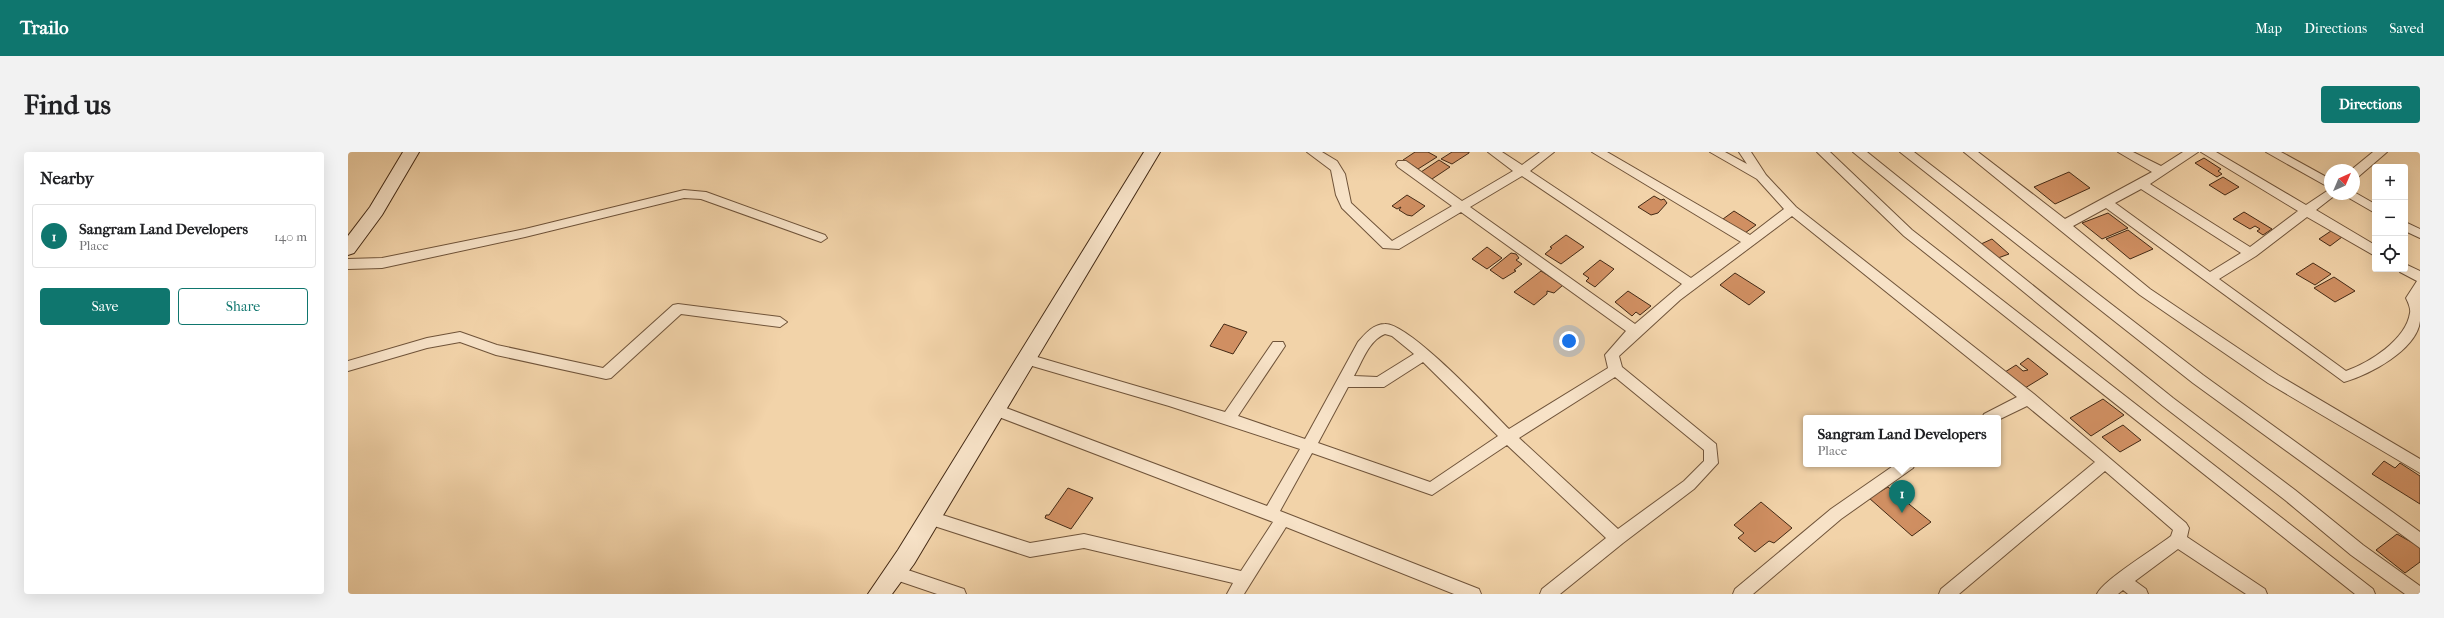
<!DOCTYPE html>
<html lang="en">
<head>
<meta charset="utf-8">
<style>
	body { margin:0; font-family:"IM FELL French Canon",serif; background:#f2f2f2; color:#202124 }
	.controls { position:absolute; right:12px; top:12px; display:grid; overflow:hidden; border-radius:4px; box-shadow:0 4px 16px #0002 }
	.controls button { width:36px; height:36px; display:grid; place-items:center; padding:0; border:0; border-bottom:1px solid #e0e0e0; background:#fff; color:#202124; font:20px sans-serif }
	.compass { position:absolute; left:1976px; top:12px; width:36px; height:36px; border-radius:50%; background:#fff; box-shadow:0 4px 16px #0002; rotate:44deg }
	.you { position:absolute; left:1221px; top:189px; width:14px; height:14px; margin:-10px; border:3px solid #fff; border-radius:50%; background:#1a73e8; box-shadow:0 0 0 6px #1a73e833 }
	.badge { display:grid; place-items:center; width:26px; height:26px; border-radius:50%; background:#0f766e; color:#fff; font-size:13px; font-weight:700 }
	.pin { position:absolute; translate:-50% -33px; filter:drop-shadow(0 1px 2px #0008) }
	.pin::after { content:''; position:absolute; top:21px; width:14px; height:12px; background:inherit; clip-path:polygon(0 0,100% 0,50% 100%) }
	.popup { position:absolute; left:1455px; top:263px; width:198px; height:52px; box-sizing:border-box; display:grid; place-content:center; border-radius:4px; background:#fff; filter:drop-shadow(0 1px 3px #0005); font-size:13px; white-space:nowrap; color:#757577 }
	.popup b { font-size:15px; color:#202124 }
	.popup::after { content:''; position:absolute; left:50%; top:100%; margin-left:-8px; border:8px solid transparent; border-top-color:#fff }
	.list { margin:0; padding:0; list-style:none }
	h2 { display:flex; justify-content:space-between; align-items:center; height:52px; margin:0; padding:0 16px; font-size:17px }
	h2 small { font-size:13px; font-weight:400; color:#757577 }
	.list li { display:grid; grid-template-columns:26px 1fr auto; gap:12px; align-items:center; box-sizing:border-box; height:64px; margin:0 8px 8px; padding:0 8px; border:1px solid #e0e0e0; border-radius:4px }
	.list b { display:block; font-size:15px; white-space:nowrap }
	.list p { margin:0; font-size:13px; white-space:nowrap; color:#757577 }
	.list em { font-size:13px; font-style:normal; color:#757577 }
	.actions { display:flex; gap:8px; padding:12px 16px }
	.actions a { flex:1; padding:9px 0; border:1px solid #0f766e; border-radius:4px; text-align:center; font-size:14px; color:#0f766e }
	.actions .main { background:#0f766e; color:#fff }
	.icon { flex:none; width:22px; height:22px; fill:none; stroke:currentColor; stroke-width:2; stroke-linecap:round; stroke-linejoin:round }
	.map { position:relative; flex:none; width:2072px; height:442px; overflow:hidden; border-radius:4px }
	header { display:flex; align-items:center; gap:24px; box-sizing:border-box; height:56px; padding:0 20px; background:#0f766e; color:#fff }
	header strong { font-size:19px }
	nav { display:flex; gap:22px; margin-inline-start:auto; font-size:14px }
	.intro { display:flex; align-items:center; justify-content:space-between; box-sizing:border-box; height:96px; padding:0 24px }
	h1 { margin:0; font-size:28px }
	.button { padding:10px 18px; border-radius:4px; background:#0f766e; color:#fff; font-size:14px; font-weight:700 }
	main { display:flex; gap:24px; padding:0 24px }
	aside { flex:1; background:#fff; border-radius:4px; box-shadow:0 4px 16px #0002 }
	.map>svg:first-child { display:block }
</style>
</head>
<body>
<header>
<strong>Trailo</strong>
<nav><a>Map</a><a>Directions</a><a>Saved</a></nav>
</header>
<div class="intro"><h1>Find us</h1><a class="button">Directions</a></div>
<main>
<aside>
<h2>Nearby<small></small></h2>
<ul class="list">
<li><span class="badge">1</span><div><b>Sangram Land Developers</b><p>Place</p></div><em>140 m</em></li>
</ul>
<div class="actions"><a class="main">Save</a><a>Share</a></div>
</aside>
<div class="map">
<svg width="2072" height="442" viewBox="0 0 2072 442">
	<rect width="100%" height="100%" fill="#f2d3a9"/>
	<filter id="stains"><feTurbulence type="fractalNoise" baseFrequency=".005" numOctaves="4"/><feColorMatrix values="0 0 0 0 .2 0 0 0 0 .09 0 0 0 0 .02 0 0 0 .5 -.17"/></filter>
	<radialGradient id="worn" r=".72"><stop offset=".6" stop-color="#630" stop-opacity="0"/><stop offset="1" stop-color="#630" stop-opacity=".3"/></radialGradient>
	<!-- building -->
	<g fill="#d08f62" stroke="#442a15">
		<polygon points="1067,0 1080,0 1089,5 1070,17 1064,13 1061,15 1055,8"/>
		<polygon points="1104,0 1121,0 1121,1 1104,12 1093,7"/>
		<polygon points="1856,6 1873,17 1870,19 1874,22 1869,25 1847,11"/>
		<polygon points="1091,8 1102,15 1084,27 1073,20"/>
		<polygon points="1721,20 1742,36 1707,52 1686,35"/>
		<polygon points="1875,25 1891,35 1877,43 1861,33"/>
		<polygon points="1059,43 1077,54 1064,64 1059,63 1051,58 1053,55 1049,57 1044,54"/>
		<polygon points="1306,44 1313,48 1316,47 1319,51 1310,61 1303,63 1290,55"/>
		<polygon points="1386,59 1408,73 1397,81 1375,67"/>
		<polygon points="1896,60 1924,77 1915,83 1909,79 1912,77 1907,74 1902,77 1885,67"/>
		<polygon points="1760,61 1780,76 1754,87 1734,71"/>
		<polygon points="1780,78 1805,97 1782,107 1758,87"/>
		<polygon points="1983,79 1994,85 1982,94 1971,87"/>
		<polygon points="1218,83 1236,95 1213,112 1197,102 1204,96 1202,95"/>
		<polygon points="1644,87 1661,102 1650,106 1633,92"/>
		<polygon points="1139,95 1154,106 1139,117 1124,107"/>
		<polygon points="1163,101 1168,102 1171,106 1168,108 1174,112 1166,118 1168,119 1155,127 1142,118"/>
		<polygon points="1252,108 1266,117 1247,135 1238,129 1241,126 1235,122"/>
		<polygon points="1965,111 1983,122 1967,133 1948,122"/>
		<polygon points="1193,119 1215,133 1206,141 1199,139 1199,142 1186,153 1166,140"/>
		<polygon points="1387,121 1417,140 1401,153 1372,133"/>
		<polygon points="1986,125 2007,139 1987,150 1966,136"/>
		<polygon points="1280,139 1303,154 1292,163 1288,160 1284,164 1267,150"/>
		<polygon points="876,172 899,180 885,202 862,194"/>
		<polygon points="1680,206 1700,222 1677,236 1657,220 1668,213 1675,219 1680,218 1672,212"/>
		<polygon points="1755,247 1776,263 1743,284 1722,266"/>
		<polygon points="1775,273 1793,288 1772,300 1754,285"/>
		<polygon points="2036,309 2047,316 2052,311 2072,324 2072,352 2024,322"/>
		<polygon points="1540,335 1583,370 1564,384 1521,346"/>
		<polygon points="720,336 745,346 723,377 697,366 698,363 701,363"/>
		<polygon points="1413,350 1444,376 1426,391 1421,389 1407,400 1390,386 1396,381 1386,373"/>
		<polygon points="2049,382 2072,395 2072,410 2057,421 2028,398"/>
	</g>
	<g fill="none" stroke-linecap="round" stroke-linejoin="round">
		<!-- street casing -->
		<g stroke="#70543a" stroke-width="2">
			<g id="street">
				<path d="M959,0H974L989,9L997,22L1003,51L1044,89L1104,54L1050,15L1048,12L1050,9H1058L1114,49L1165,19L1140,0H1154L1174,13L1192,0H1206L1182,19L1343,126L1393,90L1244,0H1259L1402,83L1436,57L1409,27L1362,0H1377L1399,12L1391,0H1403L1418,23L1448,55L1686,242L1838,371L1841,376L1839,385L1917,437L1919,442H1898L1830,397L1787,429L1798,437L1800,442H1780L1775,438L1770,442H1749C1755,428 1808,396 1823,384L1825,378L1757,319L1611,442H1591L1593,437L1747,310L1679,254L1650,268V266H1634L1636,262L1669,245L1444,64L1332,148L1271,204L1274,215L1368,292L1370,311L1346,337L1275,391L1212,442H1192L1194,437L1258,386L1159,293L1084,343L964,301L932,359L1131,437L1133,442H1106L938,375L896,442H879L885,431L736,396L682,405L577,371L574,366L577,361L582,359L682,391L736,382L893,419L925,370L643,262L641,258L643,254H653L919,354L952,297L821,254L674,211L672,207L674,203L679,202L877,260L925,190H935L937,194L890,264L957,287L1010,190C1017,182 1025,172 1037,172C1061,171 1141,257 1161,277L1260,216L1257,203L1278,179L1113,60L1051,97L1035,96L994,56L988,43L983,18ZM1174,24L1334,132L1287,172L1122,55ZM1037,182L1044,184L1066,202L1029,225L1006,224C1014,210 1021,188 1037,182ZM1075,210L1150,284L1082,330L970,291L1000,235H1036ZM1267,225L1356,298V309L1336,329L1270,377L1171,286Z"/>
				<polygon points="1469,0 1482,0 1564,78 2025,437 2027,442 2007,442 1556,84"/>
				<polygon points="1505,0 1519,0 1825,246 1947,338 2015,393 2072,434 2072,442 2057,442 2003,403 1937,348 1815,254"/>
				<polygon points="1552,0 1566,0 1855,223 2072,380 2072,396 1845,231"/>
				<path d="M1616,0H1630L1717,67L1804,20L1770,0H1785L1813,14L1835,0H1850L1802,32L1902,95L1950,59L1853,0H1868L1958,53L1982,37V42H1987L1986,44L1968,58L2027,93V104L1959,65L1908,104L1871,127L1998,219C2021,211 2058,188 2062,161C2063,157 2060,150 2058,146L2069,129L2052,120L2051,117H2057V112L2072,119C2072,135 2072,152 2072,169C2069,198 2021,223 1996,230L1758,56L1725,74L1802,137L1930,223L2072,307V321L1920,231L1792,143ZM1793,37L1893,101L1862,120L1767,51Z"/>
				<polygon points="1918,0 1933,0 1982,27 1982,36"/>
				<polygon points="2025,0 2039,0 2010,25 2006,26 2006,18 2003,18"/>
				<polygon points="336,38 358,40 477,83 479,86 473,90 353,47 336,46 177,85 34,116 0,117 0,107 34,106 177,77"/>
				<polygon points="2006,40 2027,52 2027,61 1994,42 2006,42"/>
				<polygon points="2057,70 2072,77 2072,86 2057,79"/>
				<polygon points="330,152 432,165 439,170 432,175 333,162 263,226 258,227 148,203 112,190 79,196 0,219 0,209 79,186 112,180 149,193 255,216 325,153"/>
				<polygon points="1548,312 1567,312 1565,316 1493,367 1405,442 1385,442 1387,437 1483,357"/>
				<polygon points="548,414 616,437 618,442 589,442 542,426 540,421 542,416"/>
			</g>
		</g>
		<!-- secondary casing -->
		<g stroke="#442a15" stroke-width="2">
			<g id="secondary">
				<polygon points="55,0 71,0 34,63 6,101 0,103 0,84 22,55"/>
				<polygon points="796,0 812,0 566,412 544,442 520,442 550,398"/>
			</g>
		</g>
		<!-- street -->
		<use href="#street" fill="#f7e2c7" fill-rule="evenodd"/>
		<!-- secondary -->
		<use href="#secondary" fill="#f7e2c7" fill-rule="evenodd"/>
	</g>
	<rect width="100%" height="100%" filter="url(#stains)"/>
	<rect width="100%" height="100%" fill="url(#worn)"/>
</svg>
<div class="controls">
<button>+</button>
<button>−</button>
<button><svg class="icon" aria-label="locate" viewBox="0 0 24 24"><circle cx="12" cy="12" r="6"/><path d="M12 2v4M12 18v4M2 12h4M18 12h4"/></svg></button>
</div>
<svg class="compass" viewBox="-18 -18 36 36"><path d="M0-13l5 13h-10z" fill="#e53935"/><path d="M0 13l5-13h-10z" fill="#757577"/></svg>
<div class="you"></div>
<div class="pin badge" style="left:1554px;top:361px">1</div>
<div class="popup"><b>Sangram Land Developers</b>Place</div>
</div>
</main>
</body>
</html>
